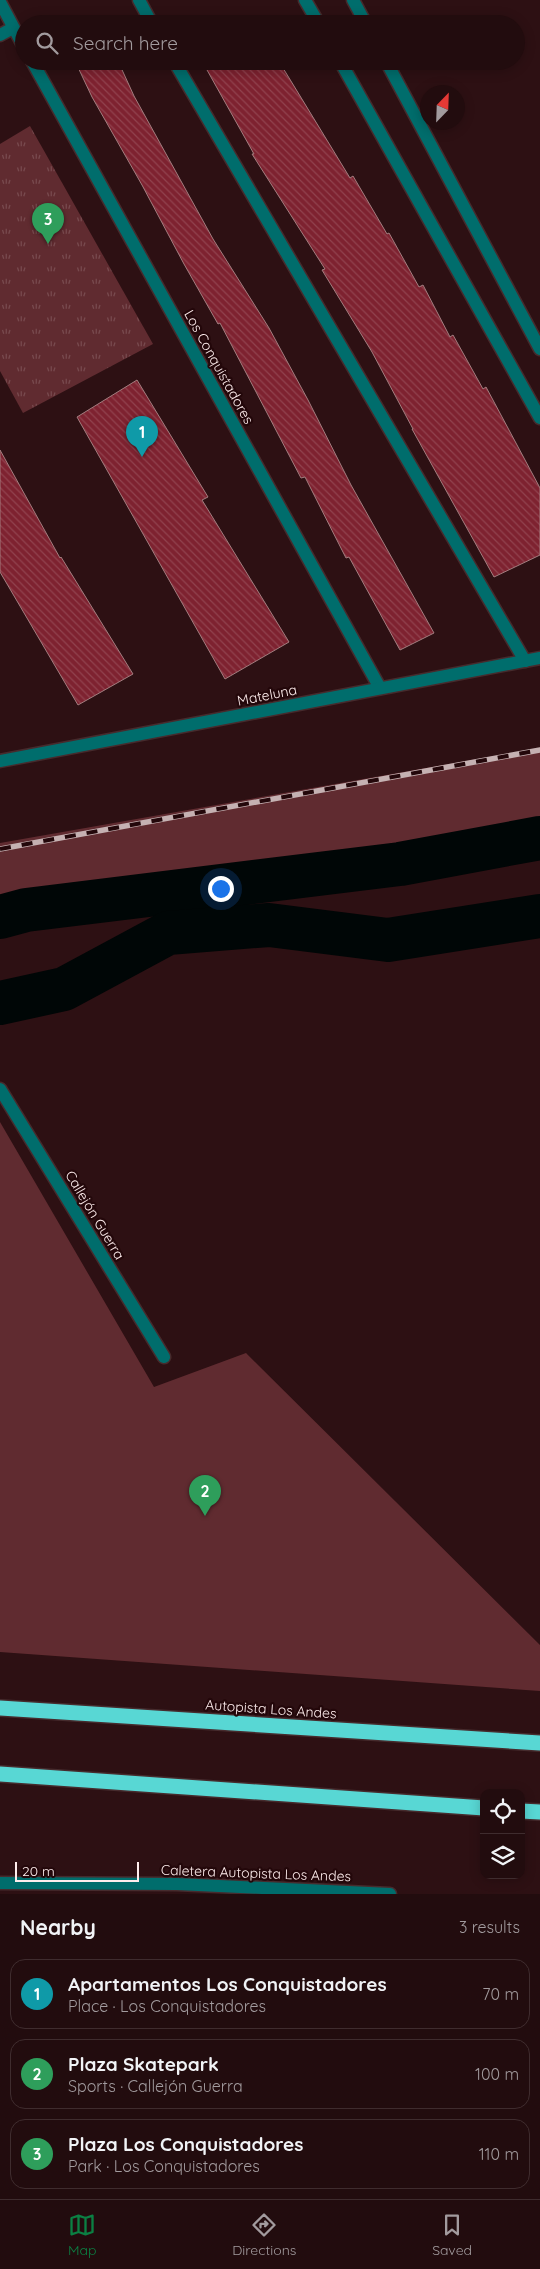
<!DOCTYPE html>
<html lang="en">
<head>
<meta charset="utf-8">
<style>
	body { margin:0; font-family:Quicksand,sans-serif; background:#2a1517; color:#f1f3f6 }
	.controls { position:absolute; right:15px; bottom:15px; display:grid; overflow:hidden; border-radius:10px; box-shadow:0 2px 12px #0003 }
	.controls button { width:45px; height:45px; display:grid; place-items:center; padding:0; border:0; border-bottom:1px solid #3f2c2e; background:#220c0e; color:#f1f3f6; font:25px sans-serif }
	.compass { position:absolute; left:420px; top:85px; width:45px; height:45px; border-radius:50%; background:#220c0e; box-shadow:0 2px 12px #0003; rotate:23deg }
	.scale { position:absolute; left:15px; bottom:12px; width:124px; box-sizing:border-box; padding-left:5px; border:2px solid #feeded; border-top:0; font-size:14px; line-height:18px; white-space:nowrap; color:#feeded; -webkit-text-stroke:4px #23070a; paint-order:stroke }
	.you { position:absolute; left:220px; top:888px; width:18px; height:18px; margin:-12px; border:4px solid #fff; border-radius:50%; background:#1a73e8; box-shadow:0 0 0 8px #1a73e833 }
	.badge { display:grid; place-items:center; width:32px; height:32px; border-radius:50%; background:#0b8043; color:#fff; font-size:16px; font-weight:700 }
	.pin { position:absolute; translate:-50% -41px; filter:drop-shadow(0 1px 2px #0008) }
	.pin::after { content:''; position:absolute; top:26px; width:18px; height:15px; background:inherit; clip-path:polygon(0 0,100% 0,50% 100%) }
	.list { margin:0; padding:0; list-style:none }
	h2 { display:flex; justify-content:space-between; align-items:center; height:65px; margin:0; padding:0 20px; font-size:21px }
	h2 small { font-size:16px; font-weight:400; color:#a29b9e }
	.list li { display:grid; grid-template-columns:32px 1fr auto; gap:15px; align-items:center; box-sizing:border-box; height:70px; margin:0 10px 10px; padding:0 10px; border:1px solid #3f2c2e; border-radius:15px }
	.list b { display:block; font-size:19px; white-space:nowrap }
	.list p { margin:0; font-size:16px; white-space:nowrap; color:#a29b9e }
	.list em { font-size:16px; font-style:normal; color:#a29b9e }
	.icon { flex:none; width:28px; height:28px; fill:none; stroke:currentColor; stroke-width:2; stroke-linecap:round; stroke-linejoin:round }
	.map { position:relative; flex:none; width:540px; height:1894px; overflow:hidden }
	.search { position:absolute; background:#220c0e; box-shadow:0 2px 12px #0003; left:15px; right:15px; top:15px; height:55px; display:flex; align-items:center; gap:12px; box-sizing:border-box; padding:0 18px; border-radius:28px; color:#a29b9e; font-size:19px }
	.sheet { height:305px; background:#220c0e }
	nav { display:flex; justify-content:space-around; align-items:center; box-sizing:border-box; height:70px; border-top:1px solid #3f2c2e; background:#220c0e; font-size:14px; color:#a29b9e }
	nav a { display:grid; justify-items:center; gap:2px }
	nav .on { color:#0b8043 }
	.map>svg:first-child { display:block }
</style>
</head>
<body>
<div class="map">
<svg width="540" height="1894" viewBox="0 0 540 1894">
	<defs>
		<pattern id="park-tufts" width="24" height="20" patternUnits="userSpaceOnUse" patternTransform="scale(1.25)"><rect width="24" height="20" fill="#602b30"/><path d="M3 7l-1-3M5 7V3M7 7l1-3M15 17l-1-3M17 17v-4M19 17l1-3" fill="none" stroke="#784a4e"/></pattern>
		<pattern id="building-back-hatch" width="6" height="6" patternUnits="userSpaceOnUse" patternTransform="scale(1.25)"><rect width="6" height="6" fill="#7e2230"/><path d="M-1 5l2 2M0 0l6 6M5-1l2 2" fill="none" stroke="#91424e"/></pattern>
	</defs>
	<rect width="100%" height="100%" fill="#2d1013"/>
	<!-- grass -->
	<g fill="#602b30">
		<polygon points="540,748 540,820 384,846 31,891 0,899 0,843"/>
		<polygon points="0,1122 154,1387 246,1353 540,1645 540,1691 0,1652"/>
	</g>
	<!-- park -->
	<polygon fill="url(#park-tufts)" points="30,126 153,344 23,413 0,371 0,144"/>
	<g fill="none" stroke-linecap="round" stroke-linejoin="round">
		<!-- canal -->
		<g stroke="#000606" stroke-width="44">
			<polyline points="0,917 26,910 400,864 540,838"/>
			<polyline points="0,1003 64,989 168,933 269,925 388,940 540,916"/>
		</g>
	</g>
	<!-- building -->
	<g fill="url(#building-back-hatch)" stroke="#a37d7f">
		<polygon points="75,61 118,61 134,96 213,239 269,328 308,400 351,485 434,633 400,650 349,557 346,558 305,477 301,478 220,323 218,324 184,264 142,185 92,97"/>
		<polygon points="202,61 275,61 280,69 283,68 350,178 353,176 387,234 389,233 419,287 423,285 450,337 453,335 483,389 486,387 540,488 540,555 494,577 412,429 413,429 372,352 322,270 325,269 252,154 254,154"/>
		<polygon points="137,380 208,497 202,500 289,642 225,679 77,417"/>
		<polygon points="0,450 60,558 61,557 133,674 78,705 0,572"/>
	</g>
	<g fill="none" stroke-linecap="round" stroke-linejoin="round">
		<!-- minor casing -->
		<g stroke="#462b2d" stroke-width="15">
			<g id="minor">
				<polyline points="139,0 152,24"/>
				<polyline points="305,0 319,24"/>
				<polyline points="353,0 366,24"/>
				<polyline points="0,2 24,47"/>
				<polyline points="0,35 13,28"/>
				<polyline points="32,61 380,688"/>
				<polyline points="174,61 525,661"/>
				<polyline points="340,61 540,418"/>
				<polyline points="386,61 540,349"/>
				<polyline points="0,761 540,658"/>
				<polyline points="0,1089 164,1357"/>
				<polyline points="0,1883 177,1884 390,1894"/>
			</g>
		</g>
		<!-- highway casing -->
		<g stroke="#462b2d" stroke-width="18">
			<g id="highway">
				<polyline points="0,1708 540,1743"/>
				<polyline points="0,1774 484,1808"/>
				<polyline points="521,1811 540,1812"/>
			</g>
		</g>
		<!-- minor -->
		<use href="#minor" stroke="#006d6c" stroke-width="12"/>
		<!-- highway -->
		<use href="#highway" stroke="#58d7d4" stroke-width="15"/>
		<!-- rail casing -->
		<g stroke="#c5b1b2" stroke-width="5.5">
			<polyline id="rail" points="0,849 540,750"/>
		</g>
		<!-- rail -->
		<use href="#rail" stroke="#23070a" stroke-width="4" stroke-dasharray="11" stroke-linecap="butt"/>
	</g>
	<g text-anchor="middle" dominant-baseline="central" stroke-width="4.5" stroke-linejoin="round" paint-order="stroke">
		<!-- street labels -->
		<g font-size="14" fill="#feeded" stroke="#23070a">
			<text transform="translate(219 367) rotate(61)">Los Conquistadores</text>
			<text transform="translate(267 695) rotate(-11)">Mateluna</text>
			<text transform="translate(95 1215) rotate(59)">Callejón Guerra</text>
			<text transform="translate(271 1709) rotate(4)">Autopista Los Andes</text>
			<text transform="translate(256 1873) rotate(2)">Caletera Autopista Los Andes</text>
		</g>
	</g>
</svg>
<div class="controls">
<button><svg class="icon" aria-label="locate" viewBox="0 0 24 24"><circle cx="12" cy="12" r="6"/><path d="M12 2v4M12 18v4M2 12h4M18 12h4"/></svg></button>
<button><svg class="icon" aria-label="layers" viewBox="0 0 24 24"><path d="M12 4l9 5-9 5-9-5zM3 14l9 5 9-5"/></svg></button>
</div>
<svg class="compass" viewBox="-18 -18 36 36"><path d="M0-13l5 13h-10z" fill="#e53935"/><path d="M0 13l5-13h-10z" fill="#a29b9e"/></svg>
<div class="scale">20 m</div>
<div class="you"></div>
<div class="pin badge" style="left:142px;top:457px;background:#0f9aa8">1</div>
<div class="pin badge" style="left:205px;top:1516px;background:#2e9e5b">2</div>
<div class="pin badge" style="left:48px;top:244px;background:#2e9e5b">3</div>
<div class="search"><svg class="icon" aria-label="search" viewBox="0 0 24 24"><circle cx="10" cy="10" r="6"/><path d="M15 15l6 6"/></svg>Search here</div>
</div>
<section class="sheet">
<h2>Nearby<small>3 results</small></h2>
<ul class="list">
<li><span class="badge" style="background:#0f9aa8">1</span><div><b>Apartamentos Los Conquistadores</b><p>Place · Los Conquistadores</p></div><em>70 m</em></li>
<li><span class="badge" style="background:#2e9e5b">2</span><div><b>Plaza Skatepark</b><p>Sports · Callejón Guerra</p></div><em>100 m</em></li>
<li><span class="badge" style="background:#2e9e5b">3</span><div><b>Plaza Los Conquistadores</b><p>Park · Los Conquistadores</p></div><em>110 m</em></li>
</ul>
</section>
<nav>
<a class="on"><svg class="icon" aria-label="map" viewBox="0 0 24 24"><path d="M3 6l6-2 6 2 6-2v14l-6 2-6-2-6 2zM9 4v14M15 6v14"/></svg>Map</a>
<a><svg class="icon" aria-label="directions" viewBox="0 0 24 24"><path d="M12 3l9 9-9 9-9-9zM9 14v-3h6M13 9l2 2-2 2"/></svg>Directions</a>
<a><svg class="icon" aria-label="saved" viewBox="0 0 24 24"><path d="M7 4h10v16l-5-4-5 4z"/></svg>Saved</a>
</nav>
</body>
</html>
